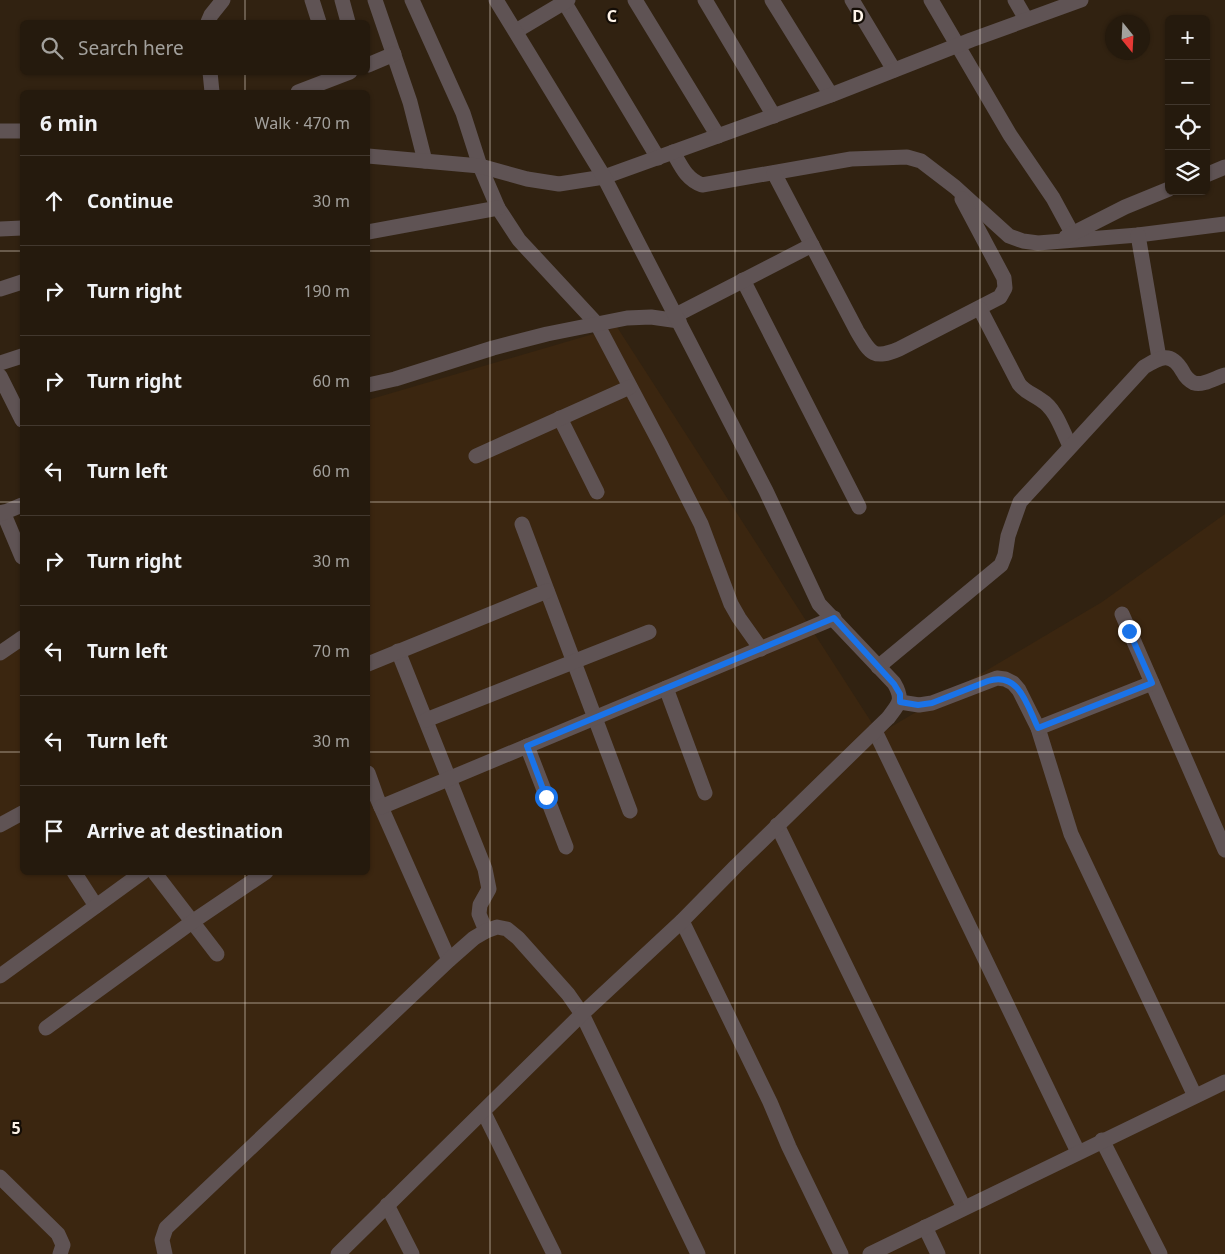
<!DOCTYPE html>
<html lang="en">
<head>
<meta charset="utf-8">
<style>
	body { margin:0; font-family:"Noto Sans",sans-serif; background:#2d2316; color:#f1f3f6 }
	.controls { position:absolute; right:15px; top:15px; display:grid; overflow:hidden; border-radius:8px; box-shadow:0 1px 4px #0004 }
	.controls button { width:45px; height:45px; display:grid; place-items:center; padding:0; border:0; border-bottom:1px solid #42382e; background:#251a0d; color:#f1f3f6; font:25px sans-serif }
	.compass { position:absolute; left:1105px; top:15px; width:45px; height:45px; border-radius:50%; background:#251a0d; box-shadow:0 1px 4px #0004; rotate:162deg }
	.stop { position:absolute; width:15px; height:15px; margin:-11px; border:4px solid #1a73e8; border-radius:50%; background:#fff }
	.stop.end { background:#1a73e8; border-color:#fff; box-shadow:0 1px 5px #0008 }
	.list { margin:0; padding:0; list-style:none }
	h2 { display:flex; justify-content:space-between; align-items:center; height:65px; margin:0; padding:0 20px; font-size:21px }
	h2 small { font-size:16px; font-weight:400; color:#a3a19d }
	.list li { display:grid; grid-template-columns:32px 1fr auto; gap:15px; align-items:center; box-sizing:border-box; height:90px; padding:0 20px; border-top:1px solid #42382e }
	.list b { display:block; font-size:19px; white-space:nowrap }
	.list em { font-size:16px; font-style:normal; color:#a3a19d }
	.icon { flex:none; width:28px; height:28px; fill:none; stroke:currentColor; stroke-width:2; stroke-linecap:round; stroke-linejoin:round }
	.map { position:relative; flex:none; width:1225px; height:1254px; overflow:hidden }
	.search { position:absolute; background:#251a0d; box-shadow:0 1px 4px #0004; left:20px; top:20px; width:350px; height:55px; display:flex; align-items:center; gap:12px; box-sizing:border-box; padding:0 18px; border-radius:8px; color:#a3a19d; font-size:19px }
	.panel { position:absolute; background:#251a0d; box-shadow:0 1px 4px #0004; left:20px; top:90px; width:350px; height:785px; border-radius:8px }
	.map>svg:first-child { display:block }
</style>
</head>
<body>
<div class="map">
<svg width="1225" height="1254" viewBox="0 0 1225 1254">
	<rect width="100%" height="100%" fill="#312211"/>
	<!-- built -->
	<polygon fill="#3b2610" points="617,327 879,734 1102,602 1225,514 1225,1254 0,1254 0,654 22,638 22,872 368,872 368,400"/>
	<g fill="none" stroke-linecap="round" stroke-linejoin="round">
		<!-- minor -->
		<g stroke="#5f5354" stroke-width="15">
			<polyline points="312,0 319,22"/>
			<polyline points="342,0 348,22"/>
			<polyline points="375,0 410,102 425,161"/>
			<polyline points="412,0 463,113 480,166 498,208 519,240 597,324 661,445 701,524 731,604 739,618 761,649"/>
			<polyline points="563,0 658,158"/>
			<polyline points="635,0 718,136"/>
			<polyline points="705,0 774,116"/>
			<polyline points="772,0 831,95"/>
			<polyline points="852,0 894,70"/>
			<polyline points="931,0 1010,135 1053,198 1072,233"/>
			<polyline points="1015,0 1026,19"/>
			<polyline points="208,22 211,15 223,0"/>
			<polyline points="516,31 568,0"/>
			<polyline points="368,65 394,54"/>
			<polyline points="210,72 212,92"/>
			<polyline points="298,92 350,72"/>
			<polyline points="0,131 22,131"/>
			<path d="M673,152C681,166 686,179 702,185L851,159L907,157L921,161L955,187L1009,236L1023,241L1038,243L1138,235L1225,224"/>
			<polyline points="368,156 480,166 527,179 559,184 604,177 831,95 971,40 1081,0"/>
			<path d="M774,173L857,331C870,353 873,360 899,349L1000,297L1005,288L1004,278L962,199"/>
			<polyline points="1206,175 1225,167"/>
			<polyline points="0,229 22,228"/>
			<polyline points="368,232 498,208"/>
			<polyline points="1138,235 1159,358"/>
			<polyline points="1066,237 1125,207 1169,189"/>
			<polyline points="743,280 859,507"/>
			<polyline points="0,289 22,282"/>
			<path d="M980,309L1019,384C1025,392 1033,394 1041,400C1056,409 1062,430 1070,446"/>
			<polyline points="676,315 812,245"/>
			<polyline points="0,363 22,356"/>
			<polyline points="0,376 22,420"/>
			<polyline points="368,385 395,379 493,348 547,334 627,318 651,317 679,321"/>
			<polyline points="560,418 597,492"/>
			<polyline points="476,456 630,387"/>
			<polyline points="3,512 22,557"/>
			<polyline points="0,514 22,505"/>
			<polyline points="522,524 630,811"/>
			<polyline points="1122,614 1225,850"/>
			<polyline points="398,651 485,869 489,889 480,905 479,914 486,931"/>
			<polyline points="0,653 22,638"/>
			<polyline points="368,664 547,591"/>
			<path d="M878,667L1001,565L1005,555L1008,536L1020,502L1144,367C1161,357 1171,351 1183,372C1185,376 1190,381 1194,383C1203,386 1217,377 1225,375"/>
			<polyline points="666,688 705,793"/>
			<polyline points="900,702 919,705 932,703 997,678 1005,679 1013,683 1019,690 1038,728 1071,834 1195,1096"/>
			<polyline points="426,720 649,632"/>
			<polyline points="1038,728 1152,683"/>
			<polyline points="875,731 1078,1152"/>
			<polyline points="527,746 566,847"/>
			<polyline points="368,773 377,798 449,960"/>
			<polyline points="381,807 834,618"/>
			<polyline points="0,825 22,813"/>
			<polyline points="777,825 964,1208"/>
			<polyline points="74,872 96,906"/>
			<polyline points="154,872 217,954"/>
			<polyline points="682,921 770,1102 789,1147 841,1254"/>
			<polyline points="0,976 143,872"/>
			<polyline points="46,1028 192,922 266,872"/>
			<polyline points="484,1113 554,1254"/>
			<polyline points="1102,1140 1160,1254"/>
			<polyline points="0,1177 58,1234 63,1245 60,1254"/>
			<polyline points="387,1205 412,1254"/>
			<polyline points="925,1227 938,1254"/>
			<polyline points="165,1254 162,1240 166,1228 449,960 474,938 486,931 497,927 507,929 518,938 568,994 582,1014 698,1254"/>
			<path d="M338,1254L582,1014L682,921L736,866L888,718C899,704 904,700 894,683L819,604L766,491L604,177L496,0"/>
			<polyline points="870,1254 1225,1082"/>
		</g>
	</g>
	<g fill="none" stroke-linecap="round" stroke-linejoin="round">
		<!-- route -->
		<path stroke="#1a73e8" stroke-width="6" d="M546,797L527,746L834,618L894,684L900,694V702L918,705L932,703L988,681C1019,671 1027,705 1038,728L1152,683L1129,631"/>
	</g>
	<!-- grid -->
	<path fill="none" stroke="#fdf3e8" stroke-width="1" stroke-opacity="0.55" d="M245,0V22M490,0V1254M735,0V1254M980,0V1254M245,72V92M0,251H22M368,251H1225M0,502H22M368,502H1225M0,752H22M368,752H1225M245,872V1254M0,1003H1225"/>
	<g font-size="16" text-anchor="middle" font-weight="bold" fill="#fdf3e8" stroke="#140d06" stroke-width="4.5" stroke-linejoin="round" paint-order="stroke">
		<text x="612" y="22">C</text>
		<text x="858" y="22">D</text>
		<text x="16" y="1134">5</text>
	</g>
</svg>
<div class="controls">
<button>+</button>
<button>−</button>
<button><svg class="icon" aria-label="locate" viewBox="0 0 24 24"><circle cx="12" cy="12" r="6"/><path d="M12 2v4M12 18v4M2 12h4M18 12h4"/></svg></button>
<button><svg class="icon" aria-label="layers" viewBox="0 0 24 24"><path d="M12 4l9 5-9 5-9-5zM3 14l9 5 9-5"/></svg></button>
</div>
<svg class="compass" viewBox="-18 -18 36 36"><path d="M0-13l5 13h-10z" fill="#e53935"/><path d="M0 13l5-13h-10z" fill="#a3a19d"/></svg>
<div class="stop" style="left:546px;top:797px"></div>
<div class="stop end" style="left:1129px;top:631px"></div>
<div class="search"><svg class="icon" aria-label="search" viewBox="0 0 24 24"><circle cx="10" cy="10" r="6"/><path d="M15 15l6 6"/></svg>Search here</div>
<section class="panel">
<h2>6 min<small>Walk · 470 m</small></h2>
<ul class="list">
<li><svg class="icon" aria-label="ahead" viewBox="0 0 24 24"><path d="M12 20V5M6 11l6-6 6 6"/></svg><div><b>Continue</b></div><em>30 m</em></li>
<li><svg class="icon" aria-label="right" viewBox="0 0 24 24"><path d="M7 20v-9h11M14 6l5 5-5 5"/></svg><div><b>Turn right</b></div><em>190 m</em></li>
<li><svg class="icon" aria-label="right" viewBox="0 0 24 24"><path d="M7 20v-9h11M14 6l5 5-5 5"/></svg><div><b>Turn right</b></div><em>60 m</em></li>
<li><svg class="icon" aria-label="left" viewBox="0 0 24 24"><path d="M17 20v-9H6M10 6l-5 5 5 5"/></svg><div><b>Turn left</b></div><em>60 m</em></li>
<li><svg class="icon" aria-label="right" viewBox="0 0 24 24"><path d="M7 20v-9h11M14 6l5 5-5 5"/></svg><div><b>Turn right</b></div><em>30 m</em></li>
<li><svg class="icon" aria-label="left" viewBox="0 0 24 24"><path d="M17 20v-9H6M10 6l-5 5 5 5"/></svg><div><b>Turn left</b></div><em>70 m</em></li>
<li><svg class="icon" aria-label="left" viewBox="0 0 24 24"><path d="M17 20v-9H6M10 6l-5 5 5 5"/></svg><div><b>Turn left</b></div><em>30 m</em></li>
<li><svg class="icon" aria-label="arrive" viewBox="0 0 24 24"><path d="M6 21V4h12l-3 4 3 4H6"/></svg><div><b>Arrive at destination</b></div></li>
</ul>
</section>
</div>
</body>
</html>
